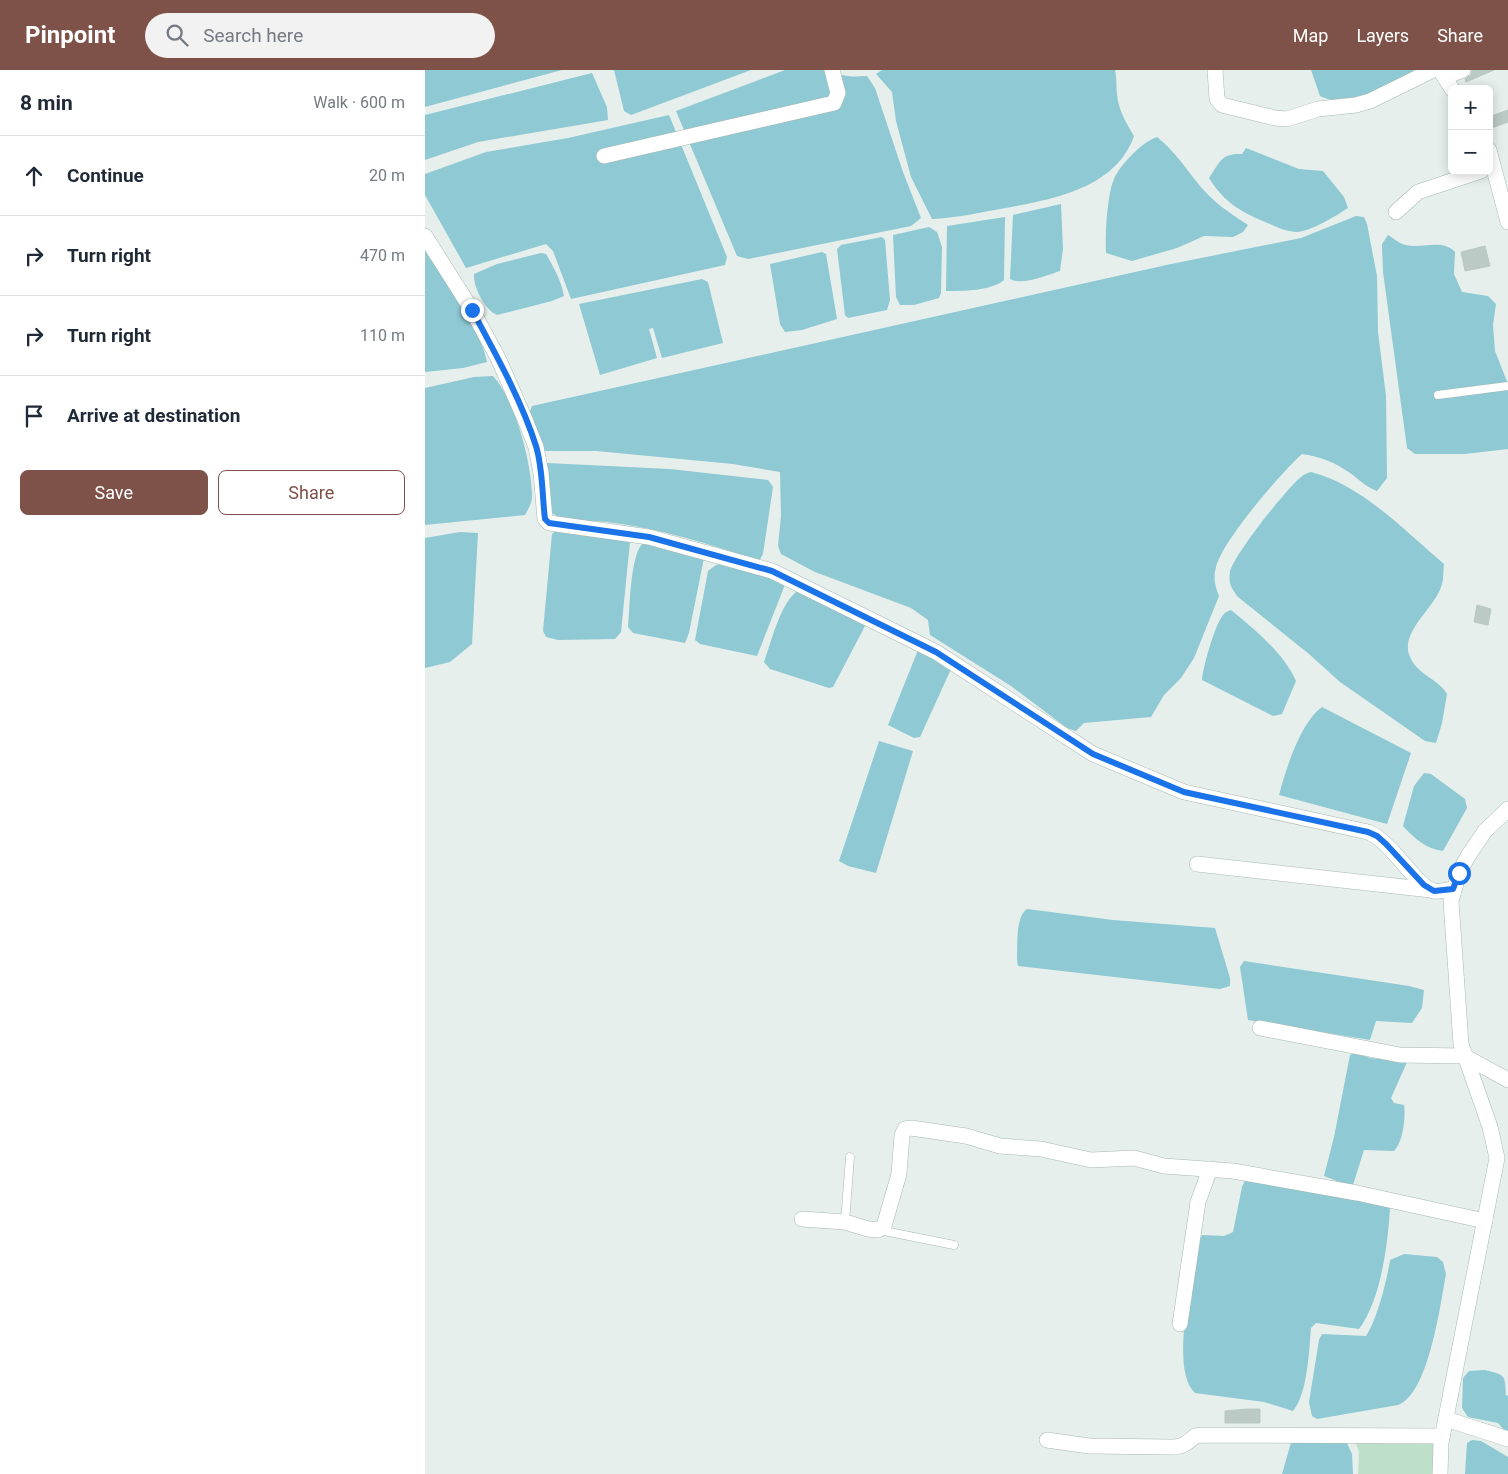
<!DOCTYPE html>
<html lang="en">
<head>
<meta charset="utf-8">
<style>
	body { margin:0; font-family:Roboto,sans-serif; background:#f2f2f3; color:#1f2937 }
	.controls { position:absolute; right:15px; top:15px; display:grid; overflow:hidden; border-radius:8px; box-shadow:0 2px 12px #0003 }
	.controls button { width:45px; height:45px; display:grid; place-items:center; padding:0; border:0; border-bottom:1px solid #e0e1e3; background:#fff; color:#1f2937; font:25px sans-serif }
	.stop { position:absolute; width:15px; height:15px; margin:-11px; border:4px solid #1a73e8; border-radius:50%; background:#fff }
	.stop.end { background:#1a73e8; border-color:#fff; box-shadow:0 1px 5px #0008 }
	.list { margin:0; padding:0; list-style:none }
	h2 { display:flex; justify-content:space-between; align-items:center; height:65px; margin:0; padding:0 20px; font-size:21px }
	h2 small { font-size:16px; font-weight:400; color:#747a83 }
	.list li { display:grid; grid-template-columns:32px 1fr auto; gap:15px; align-items:center; box-sizing:border-box; height:80px; padding:0 20px; border-top:1px solid #e0e1e3 }
	.list b { display:block; font-size:19px; white-space:nowrap }
	.list em { font-size:16px; font-style:normal; color:#747a83 }
	.actions { display:flex; gap:10px; padding:15px 20px }
	.actions a { flex:1; padding:11px 0; border:1px solid #7f5249; border-radius:8px; text-align:center; font-size:18px; color:#7f5249 }
	.actions .main { background:#7f5249; color:#fff }
	.icon { flex:none; width:28px; height:28px; fill:none; stroke:currentColor; stroke-width:2; stroke-linecap:round; stroke-linejoin:round }
	.map { position:relative; flex:none; width:1083px; height:1404px; overflow:hidden }
	header { display:flex; align-items:center; gap:30px; box-sizing:border-box; height:70px; padding:0 25px; background:#7f5249; color:#fff }
	header strong { font-size:24px }
	nav { display:flex; gap:28px; margin-inline-start:auto; font-size:18px }
	.search { width:350px; height:45px; background:#f2f2f3; display:flex; align-items:center; gap:12px; box-sizing:border-box; padding:0 18px; border-radius:28px; color:#747a83; font-size:19px }
	main { display:flex }
	aside { flex:1; background:#fff }
	.map>svg:first-child { display:block }
</style>
</head>
<body>
<header>
<strong>Pinpoint</strong>
<div class="search"><svg class="icon" aria-label="search" viewBox="0 0 24 24"><circle cx="10" cy="10" r="6"/><path d="M15 15l6 6"/></svg>Search here</div>
<nav><a>Map</a><a>Layers</a><a>Share</a></nav>
</header>
<main>
<aside>
<h2>8 min<small>Walk · 600 m</small></h2>
<ul class="list">
<li><svg class="icon" aria-label="ahead" viewBox="0 0 24 24"><path d="M12 20V5M6 11l6-6 6 6"/></svg><div><b>Continue</b></div><em>20 m</em></li>
<li><svg class="icon" aria-label="right" viewBox="0 0 24 24"><path d="M7 20v-9h11M14 6l5 5-5 5"/></svg><div><b>Turn right</b></div><em>470 m</em></li>
<li><svg class="icon" aria-label="right" viewBox="0 0 24 24"><path d="M7 20v-9h11M14 6l5 5-5 5"/></svg><div><b>Turn right</b></div><em>110 m</em></li>
<li><svg class="icon" aria-label="arrive" viewBox="0 0 24 24"><path d="M6 21V4h12l-3 4 3 4H6"/></svg><div><b>Arrive at destination</b></div></li>
</ul>
<div class="actions"><a class="main">Save</a><a>Share</a></div>
</aside>
<div class="map">
<svg width="1083" height="1404" viewBox="0 0 1083 1404">
	<rect width="100%" height="100%" fill="#e6efeb"/>
	<!-- green -->
	<polygon fill="#bfe0c8" points="928,1365 1011,1371 1010,1404 933,1404 934,1382"/>
	<!-- water -->
	<g fill="#8ec9d4">
		<polygon points="0,0 137,0 0,37"/>
		<polygon points="189,0 326,0 206,45 199,41"/>
		<path d="M360,0H405C416,7 429,7 442,6L450,18L478,102L496,148L486,156L323,189L312,186L251,41Z"/>
		<path d="M457,0H690C692,9 691,15 692,24C693,39 701,53 709,66C690,120 624,130 575,139C553,143 530,148 507,149L486,107L471,51L467,22L451,4Z"/>
		<path d="M886,0H988L991,5C965,16 923,41 895,26Z"/>
		<polygon points="167,3 182,37 183,50 53,72 0,90 0,45"/>
		<polygon points="244,45 302,187 300,195 146,229 128,181 121,174 41,198 0,125 0,104 61,82 143,68"/>
		<path d="M732,67C750,81 761,99 775,116C788,132 806,144 823,155L818,162L808,167L779,166L752,178L707,191L681,183C680,166 682,125 689,109C695,95 718,71 732,67Z"/>
		<path d="M821,78L874,99L898,101L919,127L923,138C911,146 885,162 871,162C861,161 853,158 845,154C818,143 800,134 784,108C795,92 796,83 817,84Z"/>
		<path d="M636,134L638,179L635,201C622,205 598,216 585,209L588,145Z"/>
		<path d="M931,146L939,147L942,154L952,206L953,262L961,326L962,408L952,421C941,417 935,410 925,403C911,393 894,386 877,384C855,404 798,470 791,497C788,508 790,516 794,526L769,588L756,608L739,625L726,647L659,653L651,661L642,658L586,616L505,565L503,550L486,538L390,502L356,484L353,476L356,446L355,402L308,394L171,381H116L104,344L107,336L746,194L876,168Z"/>
		<path d="M580,147L579,210C566,221 538,221 521,221L522,156Z"/>
		<polygon points="504,157 512,162 517,177 516,223 514,228 489,235 475,235 471,227 468,165"/>
		<path d="M963,165C968,168 975,174 981,175C996,179 1018,168 1030,182L1029,204L1037,222L1063,226L1071,234L1068,255L1070,281L1083,314V379L1040,384H990L982,378L958,202L957,174Z"/>
		<polygon points="457,167 460,170 465,230 462,240 423,248 420,245 412,179 416,175"/>
		<path d="M0,175C21,210 54,252 62,292L38,298L0,302Z"/>
		<polygon points="397,182 401,184 412,249 377,260 360,262 355,254 345,194"/>
		<path d="M116,183L121,184C129,198 136,210 139,226L127,231L72,245C60,240 48,217 49,204L72,194Z"/>
		<polygon points="277,209 283,212 298,273 237,288 228,258 224,259 232,288 175,305 154,234"/>
		<path d="M68,306C90,330 106,391 107,423C108,431 104,438 100,445L0,455V318L49,307Z"/>
		<path d="M122,393L245,399L343,410L348,417L338,484L334,491C285,474 234,458 182,452C163,450 138,455 124,440Z"/>
		<path d="M886,402C937,415 980,461 1019,494C1018,501 1019,510 1016,517C1009,539 972,564 986,589C994,605 1013,609 1022,624L1017,653L1011,673L1000,671L915,612L884,584L813,527C807,519 803,513 805,502C808,486 862,418 876,407C879,404 883,403 886,402Z"/>
		<polygon points="134,458 199,467 205,472 196,562 190,569 133,570 121,567 118,561 127,464"/>
		<polygon points="35,462 53,463 47,574 25,592 0,598 0,468"/>
		<path d="M218,473L279,488L264,563L260,573L208,563L203,557C205,538 205,485 218,473Z"/>
		<polygon points="303,493 361,512 332,586 275,574 270,570 283,501 291,495"/>
		<path d="M374,520L439,550L440,556L408,617L404,618L345,599L339,592C346,573 356,530 374,520Z"/>
		<path d="M806,540C830,560 858,582 871,611L857,644L848,646L777,610C778,597 790,553 799,544C799,543 805,540 806,540Z"/>
		<polygon points="493,580 527,597 495,667 489,668 463,655"/>
		<path d="M897,637L986,683L962,754L854,725C861,699 875,653 897,637Z"/>
		<polygon points="454,671 488,681 451,803 423,796 414,791"/>
		<path d="M999,703L1006,704L1040,729L1042,738L1018,781C1001,779 989,768 978,756L989,716Z"/>
		<path d="M602,839L688,850L790,858L805,908V916L795,919L593,896L592,890C593,876 590,847 602,839Z"/>
		<polygon points="819,891 984,916 999,920 997,938 987,953 951,951 945,970 823,950 815,897"/>
		<path d="M930,983L945,988L982,992L966,1028L969,1033L979,1035C981,1047 978,1072 969,1081L939,1080L928,1115L924,1116L899,1106L909,1067L925,985Z"/>
		<path d="M822,1106L965,1138C963,1173 956,1230 934,1259L891,1253L886,1258C884,1280 883,1323 868,1341L839,1332L770,1323C744,1299 768,1205 773,1174L777,1165L799,1166L808,1162L817,1117Z"/>
		<path d="M979,1184L1012,1187L1018,1192L1021,1204C1015,1236 1004,1323 973,1335L892,1349L887,1346L884,1332L894,1270L897,1264L941,1266C952,1250 962,1210 965,1190Z"/>
		<path d="M1060,1300C1081,1305 1080,1305 1081,1326L1083,1325V1364L1073,1353L1043,1347L1037,1338L1038,1308L1044,1301Z"/>
		<polygon points="867,1369 920,1369 927,1384 928,1404 857,1404"/>
		<polygon points="1047,1370 1056,1371 1083,1387 1083,1404 1040,1404 1042,1373"/>
	</g>
	<!-- building -->
	<g fill="#bbcac4" stroke="#b8c9c2">
		<polygon points="1047,0 1069,0 1041,12 1040,9 1046,5"/>
		<polygon points="1083,40 1083,52 1064,59 1064,47"/>
		<polygon points="1060,176 1065,196 1040,201 1036,182"/>
		<polygon points="1052,535 1066,539 1063,555 1049,552"/>
		<polygon points="822,1339 835,1339 835,1353 800,1353 800,1341"/>
	</g>
	<g fill="none" stroke-linecap="round" stroke-linejoin="round">
		<!-- lane casing -->
		<g stroke="#a8b8b2" stroke-width="9">
			<g id="lane">
				<polyline points="1013,325 1083,316"/>
				<polyline points="420,1152 425,1087"/>
				<polyline points="454,1160 529,1175"/>
			</g>
		</g>
		<!-- street casing -->
		<g stroke="#a8b8b2" stroke-width="16">
			<g id="street">
				<polyline points="790,0 792,29 797,35 850,48 862,49 893,39 931,35 945,31 1008,0"/>
				<polyline points="1020,7 1038,0"/>
				<polyline points="179,86 409,33 413,23 407,0"/>
				<polyline points="971,142 993,122 1056,101"/>
				<path d="M0,166L47,240L73,288L99,347L111,377L116,403L120,449L124,453L224,467L347,501L511,582L668,684L759,722L943,762C969,773 989,815 1009,821C1015,822 1023,820 1028,819"/>
				<polyline points="772,794 1006,820"/>
				<polyline points="835,958 975,985 1039,986 1083,1010"/>
				<polyline points="377,1149 420,1152 443,1159 453,1160 459,1156 474,1104 477,1065 480,1059 486,1058 541,1066 575,1076 616,1079 666,1090 709,1088 739,1096 808,1101 932,1123 1060,1151"/>
				<polyline points="755,1254 773,1132 785,1099"/>
				<polyline points="1021,1349 1083,1369"/>
				<path d="M622,1370L664,1376L745,1377C758,1377 761,1374 770,1366L778,1365L1017,1366"/>
			</g>
		</g>
		<!-- secondary casing -->
		<g stroke="#a4bbb3" stroke-width="16">
			<g id="secondary">
				<polyline points="1015,0 1027,19"/>
				<polyline points="1064,80 1083,152"/>
				<polyline points="1015,1404 1016,1373 1072,1088 1065,1057 1036,974 1026,831 1034,803 1043,786 1060,761 1083,739"/>
			</g>
		</g>
		<!-- lane -->
		<use href="#lane" stroke="#fff" stroke-width="8"/>
		<!-- street -->
		<use href="#street" stroke="#fff" stroke-width="15"/>
		<!-- secondary -->
		<use href="#secondary" stroke="#fff" stroke-width="15"/>
	</g>
	<g fill="none" stroke-linecap="round" stroke-linejoin="round">
		<!-- route -->
		<path stroke="#1a73e8" stroke-width="6" d="M47,240C70,283 96,329 111,376C118,399 117,425 120,449L124,453L224,467L347,501L511,582L668,684L759,722L943,762L952,766L961,774L999,815L1009,821L1028,819L1034,803"/>
	</g>
</svg>
<div class="controls">
<button>+</button>
<button>−</button>
</div>
<div class="stop" style="left:1034px;top:803px"></div>
<div class="stop end" style="left:47px;top:240px"></div>
</div>
</main>
</body>
</html>
